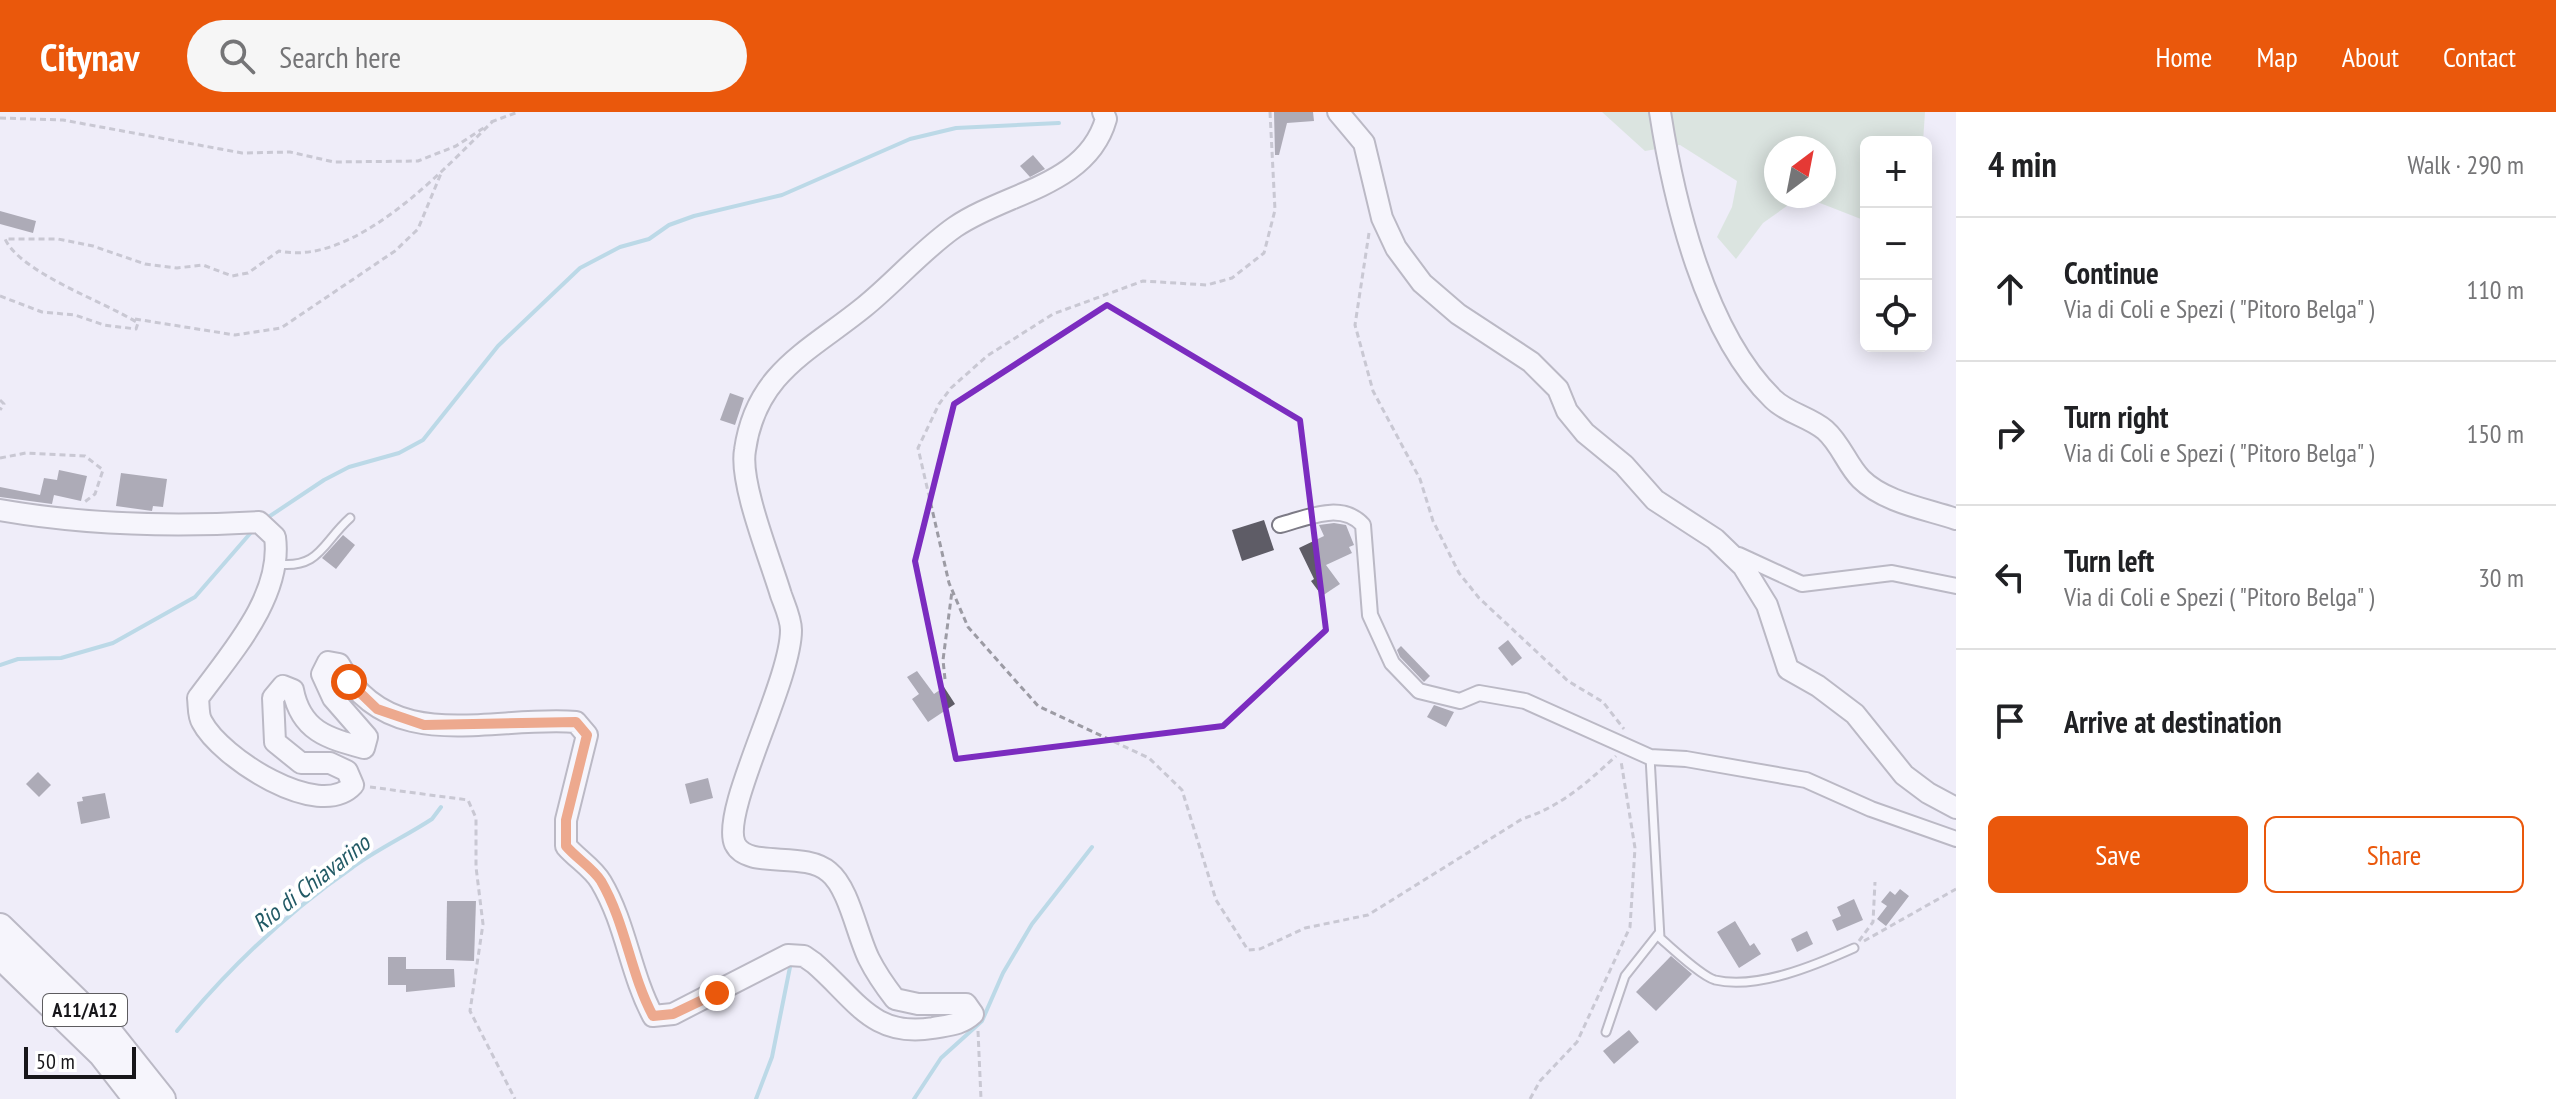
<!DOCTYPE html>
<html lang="en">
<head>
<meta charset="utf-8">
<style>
	body { margin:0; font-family:"PT Sans Narrow",sans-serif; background:#f6f6f6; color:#202124 }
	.controls { position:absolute; right:24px; top:24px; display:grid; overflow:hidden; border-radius:12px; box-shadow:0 4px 20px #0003 }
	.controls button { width:72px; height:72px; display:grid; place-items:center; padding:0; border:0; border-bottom:2px solid #e0e0e0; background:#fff; color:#202124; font:40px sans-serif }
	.compass { position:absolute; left:1764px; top:24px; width:72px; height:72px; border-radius:50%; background:#fff; box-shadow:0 4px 20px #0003; rotate:32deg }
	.scale { position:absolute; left:24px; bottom:20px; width:112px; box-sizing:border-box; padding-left:8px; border:4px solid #17161a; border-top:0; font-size:22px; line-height:28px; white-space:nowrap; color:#17161a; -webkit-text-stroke:6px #fff; paint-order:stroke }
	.stop { position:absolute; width:24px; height:24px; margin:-18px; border:6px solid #ea580c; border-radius:50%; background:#fff }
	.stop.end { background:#ea580c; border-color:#fff; box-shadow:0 2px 8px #0008 }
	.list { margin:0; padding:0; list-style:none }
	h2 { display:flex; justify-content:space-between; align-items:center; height:104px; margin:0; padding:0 32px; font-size:34px }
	h2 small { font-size:26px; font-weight:400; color:#757577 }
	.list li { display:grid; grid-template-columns:52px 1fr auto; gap:24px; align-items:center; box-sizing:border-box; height:144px; padding:0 32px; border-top:2px solid #e0e0e0 }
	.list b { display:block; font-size:30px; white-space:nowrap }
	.list p { margin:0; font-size:26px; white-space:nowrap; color:#757577 }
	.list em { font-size:26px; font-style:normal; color:#757577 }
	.actions { display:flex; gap:16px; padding:24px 32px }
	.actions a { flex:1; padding:18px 0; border:2px solid #ea580c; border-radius:12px; text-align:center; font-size:28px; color:#ea580c }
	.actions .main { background:#ea580c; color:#fff }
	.icon { flex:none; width:44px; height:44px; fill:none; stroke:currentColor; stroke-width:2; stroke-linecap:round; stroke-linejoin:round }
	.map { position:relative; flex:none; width:1956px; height:987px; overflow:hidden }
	header { display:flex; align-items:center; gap:48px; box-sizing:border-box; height:112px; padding:0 40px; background:#ea580c; color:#fff }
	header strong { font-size:38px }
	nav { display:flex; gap:44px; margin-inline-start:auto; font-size:28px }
	.search { width:560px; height:72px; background:#f6f6f6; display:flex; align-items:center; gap:20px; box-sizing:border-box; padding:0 28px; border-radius:44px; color:#757577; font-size:30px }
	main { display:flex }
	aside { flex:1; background:#fff }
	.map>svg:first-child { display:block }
</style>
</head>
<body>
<header>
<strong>Citynav</strong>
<div class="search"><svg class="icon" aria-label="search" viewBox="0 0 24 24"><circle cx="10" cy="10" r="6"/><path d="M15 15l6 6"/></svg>Search here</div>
<nav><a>Home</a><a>Map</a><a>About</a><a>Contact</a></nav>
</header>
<main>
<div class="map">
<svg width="1956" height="987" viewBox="0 0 1956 987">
	<rect width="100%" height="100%" fill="#efedf9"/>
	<!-- green -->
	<polygon fill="#c4dac1" points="1602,0 1925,0 1923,30 1866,30 1866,109 1802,84 1824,84 1824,36 1776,36 1776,84 1801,84 1763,111 1736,147 1717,125 1732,95 1737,69 1680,33 1645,39"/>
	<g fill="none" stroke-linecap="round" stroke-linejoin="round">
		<!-- stream -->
		<g stroke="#7fc2d1" stroke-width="4">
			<polyline points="267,406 324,368 349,355 399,341 423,328 498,234 580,156 620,135 649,127 669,113 694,104 782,83 910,27 956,16 1059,11"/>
			<polyline points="0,553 18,547 61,546 113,531 195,485 254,417"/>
			<path d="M177,919C228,857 286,801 353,755C378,737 406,724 432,707L441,695"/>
			<polyline points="756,987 772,945 790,855"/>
			<polyline points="914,987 941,946 982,909 1003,861 1032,812 1092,735"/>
		</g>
	</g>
	<!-- building -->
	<g fill="#5e5c66">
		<polygon points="1274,0 1313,0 1314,9 1287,11 1279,43 1275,43"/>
		<polygon points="1033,43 1045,57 1030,65 1020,54"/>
		<polygon points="0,99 36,109 33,121 0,112"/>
		<polygon points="730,281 744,286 735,313 720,308"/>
		<polygon points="59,358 87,364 81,389 54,383 52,392 0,385 0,375 40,383 44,366 57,368"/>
		<polygon points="121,361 167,367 163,395 153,394 152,399 116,394"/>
		<polygon points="1264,408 1274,438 1242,449 1232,418"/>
		<polygon points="1334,411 1346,413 1354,433 1349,435 1352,441 1326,453 1340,472 1322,484 1311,469 1314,467 1299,436 1324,424 1319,413"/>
		<polygon points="343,423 355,433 336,457 322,446"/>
		<polygon points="1508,528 1522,546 1512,554 1498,536"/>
		<polygon points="1401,534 1430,564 1424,570 1400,545 1397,538"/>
		<polygon points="917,559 934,582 944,575 955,592 928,610 912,587 919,582 907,565"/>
		<polygon points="1434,593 1454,600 1446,615 1427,605"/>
		<polygon points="38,660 51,673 39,685 26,672"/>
		<polygon points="708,666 713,686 690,692 685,672"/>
		<polygon points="105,681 110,706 81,712 77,690 83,689 82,685"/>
		<polygon points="1900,777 1909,784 1886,814 1877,807 1887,794 1881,790 1890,779 1895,783"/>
		<polygon points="1854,787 1863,808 1837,819 1832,808 1841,804 1837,795"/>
		<polygon points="447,789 476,789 474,849 446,848"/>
		<polygon points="1735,809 1750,834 1754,831 1761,842 1739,856 1717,820"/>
		<polygon points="1807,819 1813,832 1797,840 1791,827"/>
		<polygon points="1671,844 1692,862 1656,899 1636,880"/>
		<polygon points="388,845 406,845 406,857 454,857 455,875 406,880 406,873 388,873"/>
		<polygon points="1629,918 1639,930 1614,952 1603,939"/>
	</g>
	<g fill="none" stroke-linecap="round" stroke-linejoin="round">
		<!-- lane casing -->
		<g stroke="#7d7b86" stroke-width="11">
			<g id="lane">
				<path d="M277,452C320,457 322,431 350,406"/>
				<path d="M1650,645L1660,826C1672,836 1701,864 1715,868C1757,878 1816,853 1854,836"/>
				<polyline points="1606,920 1625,864 1659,821"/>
			</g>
		</g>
		<!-- street casing -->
		<g stroke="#7d7b86" stroke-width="18">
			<g id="street">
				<path d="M1280,413C1307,406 1341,389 1363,413L1370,503L1392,551L1419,579L1460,589L1479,581L1525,589L1650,645L1686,647L1806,668L1871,697L1956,727"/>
				<polyline points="1739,443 1802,472 1892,461 1956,474"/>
			</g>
		</g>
		<!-- secondary casing -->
		<g stroke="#7d7b86" stroke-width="24">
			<g id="secondary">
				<polyline points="1338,0 1364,31 1382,106 1396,136 1422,171 1458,202 1531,250 1558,277 1567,299 1585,321 1624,353 1655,388 1715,427 1743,454 1767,493 1788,557 1818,574 1855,602 1904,663 1928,681 1956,696"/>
				<path d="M1660,0C1674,90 1705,221 1773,287C1787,301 1810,305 1825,318C1841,332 1847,353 1861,367C1884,390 1926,397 1956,407"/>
				<path d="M0,398C86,413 172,415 259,410L275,425C283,484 231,541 198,586C199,594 198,604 202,610C220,645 319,710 353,673L347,659L330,651H301L275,630L273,586L283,574L293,578C301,619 327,626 364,636L367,625L333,586L322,562L328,550L339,552C389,645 492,603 576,610L587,623L566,708V734C576,746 593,756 601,770C626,812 630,861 653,904L673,902L788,843L804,844L814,851C856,887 872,926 933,916C949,913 961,913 973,902L966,892H918L895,887C885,874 876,861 869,847C857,823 849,776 829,760C804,738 748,758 735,732C720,699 791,570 791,518C791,507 785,494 781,483C771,449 739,371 745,338C756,260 810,239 864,195C895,170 922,138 955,115C1006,80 1087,74 1106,7L1103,0"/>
			</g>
		</g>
		<!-- highway casing -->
		<g stroke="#7d7b86" stroke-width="30">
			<g id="highway">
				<polyline points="0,815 111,923 162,987"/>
				<polyline points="0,843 102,942 137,987"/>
			</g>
		</g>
		<!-- path -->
		<g stroke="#9c9ba4" stroke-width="3" stroke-dasharray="6 4" stroke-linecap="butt">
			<path d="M1270,0L1275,98L1264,141L1232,166L1207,173L1143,169L1053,202L987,244L951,276L939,292L918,336L949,471L968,515L1038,594L1149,646L1182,678L1216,788L1248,838L1260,837L1305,816L1368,803L1522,707C1560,695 1587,671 1616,644"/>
			<polyline points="0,6 63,8 242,41 290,40 334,50 418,49 456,34 485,15"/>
			<polyline points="491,10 518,0"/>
			<polyline points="1369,121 1355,213 1373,279 1420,367 1433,409 1459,461 1479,486 1568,569 1603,590 1624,617"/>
			<path d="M0,184L42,200L75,203L104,213L136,217L138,211C103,189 21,161 5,127H58L93,134L145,152L177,156L203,153L232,164L248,161L279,139C355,155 443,58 492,10"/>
			<polyline points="135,207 235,223 281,216 395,139 418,117 442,59"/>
			<polyline points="0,288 4,292 0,298"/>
			<polyline points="0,346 26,341 85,344 103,358 95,382 82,392"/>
			<polyline points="945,567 943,548 952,479"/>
			<polyline points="370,675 468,688 476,706 476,755 483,812 470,899 515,987"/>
			<polyline points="1859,829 1873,810 1875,770"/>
			<polyline points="1864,829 1956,777"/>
			<polyline points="978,919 981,987"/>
			<polyline points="1530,987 1540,969 1577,930 1630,815 1635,736 1621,649"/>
		</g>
		<!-- lane -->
		<use href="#lane" stroke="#fff" stroke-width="7"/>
		<!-- street -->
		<use href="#street" stroke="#fff" stroke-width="14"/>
		<!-- secondary -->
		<use href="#secondary" stroke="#fff" stroke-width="20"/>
		<!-- highway -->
		<use href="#highway" stroke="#fff" stroke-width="26"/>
	</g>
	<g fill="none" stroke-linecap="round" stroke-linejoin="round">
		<!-- route -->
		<path stroke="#ea580c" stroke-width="10" d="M349,570L377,597L424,613L576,610L587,623L566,708V734C576,746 593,756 601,769C626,812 630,861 653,904L673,902L717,881"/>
	</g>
	<!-- marked area -->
	<path d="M0 0H1956V987H0ZM1107,193L1300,308L1326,518L1223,614L956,647L915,449L954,292Z" fill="#efedf9" fill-opacity=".55" fill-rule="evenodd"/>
	<path fill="none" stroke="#7b2cbf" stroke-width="6" stroke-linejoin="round" d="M1107,193L1300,308L1326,518L1223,614L956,647L915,449L954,292Z"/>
	<g text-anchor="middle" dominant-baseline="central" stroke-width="8" stroke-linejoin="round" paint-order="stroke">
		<!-- shield labels -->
		<rect fill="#fff" stroke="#5d5c5f" stroke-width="2" x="43" y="882" width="84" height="32" rx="6"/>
		<g font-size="20" font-weight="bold" fill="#17161a">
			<text x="85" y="898">A11/A12</text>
		</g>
		<!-- water labels -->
		<g font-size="24" font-style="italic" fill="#225a65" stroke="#fff">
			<text transform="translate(311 771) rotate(-38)">Rio di Chiavarino</text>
		</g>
	</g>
</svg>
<div class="controls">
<button>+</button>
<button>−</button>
<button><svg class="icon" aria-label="locate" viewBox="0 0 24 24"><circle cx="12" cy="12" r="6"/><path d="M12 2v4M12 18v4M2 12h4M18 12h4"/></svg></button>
</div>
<svg class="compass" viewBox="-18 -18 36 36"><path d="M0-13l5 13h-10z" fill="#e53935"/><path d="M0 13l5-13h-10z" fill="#757577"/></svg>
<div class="scale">50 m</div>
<div class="stop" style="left:349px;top:570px"></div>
<div class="stop end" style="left:717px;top:881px"></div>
</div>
<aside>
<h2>4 min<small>Walk · 290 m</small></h2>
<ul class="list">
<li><svg class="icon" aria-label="ahead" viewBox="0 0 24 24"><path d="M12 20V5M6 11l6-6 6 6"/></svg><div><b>Continue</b><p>Via di Coli e Spezi ( &quot;Pitoro Belga&quot; )</p></div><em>110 m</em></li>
<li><svg class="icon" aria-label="right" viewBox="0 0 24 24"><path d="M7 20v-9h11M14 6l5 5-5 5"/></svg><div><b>Turn right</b><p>Via di Coli e Spezi ( &quot;Pitoro Belga&quot; )</p></div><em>150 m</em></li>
<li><svg class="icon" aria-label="left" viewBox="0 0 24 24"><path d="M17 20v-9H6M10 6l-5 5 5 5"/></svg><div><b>Turn left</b><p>Via di Coli e Spezi ( &quot;Pitoro Belga&quot; )</p></div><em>30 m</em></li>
<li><svg class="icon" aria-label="arrive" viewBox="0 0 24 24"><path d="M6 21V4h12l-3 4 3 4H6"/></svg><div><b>Arrive at destination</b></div></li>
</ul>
<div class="actions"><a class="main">Save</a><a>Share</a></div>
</aside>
</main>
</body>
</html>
